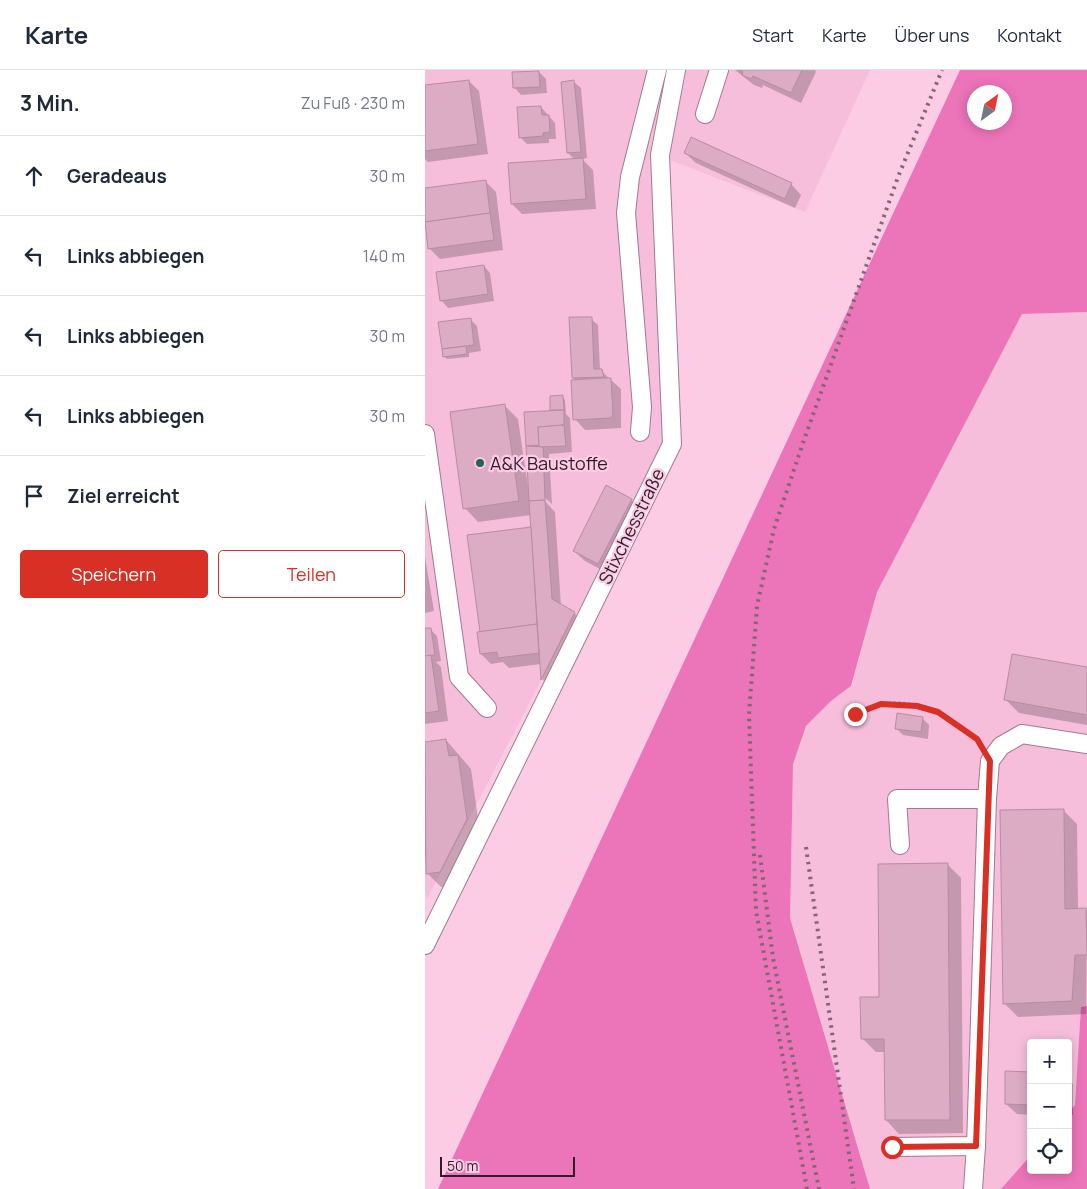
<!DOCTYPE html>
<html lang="de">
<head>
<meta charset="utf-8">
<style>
	body { margin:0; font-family:Manrope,sans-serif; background:#f6f6f7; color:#1f2937 }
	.controls { position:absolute; right:15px; bottom:15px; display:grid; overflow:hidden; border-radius:5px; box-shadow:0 2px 12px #0003 }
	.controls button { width:45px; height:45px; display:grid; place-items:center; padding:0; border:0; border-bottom:1px solid #e0e1e3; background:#fff; color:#1f2937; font:25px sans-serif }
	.compass { position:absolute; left:542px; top:15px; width:45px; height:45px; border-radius:50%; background:#fff; box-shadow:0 2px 12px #0003; rotate:33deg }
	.scale { position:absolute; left:15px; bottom:12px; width:135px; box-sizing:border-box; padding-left:5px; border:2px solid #2e1c26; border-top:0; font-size:14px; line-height:18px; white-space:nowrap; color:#2e1c26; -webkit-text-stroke:4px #fccbe4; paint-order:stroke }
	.stop { position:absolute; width:15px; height:15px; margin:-11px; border:4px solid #d93025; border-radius:50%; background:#fff }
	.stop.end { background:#d93025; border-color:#fff; box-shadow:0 1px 5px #0008 }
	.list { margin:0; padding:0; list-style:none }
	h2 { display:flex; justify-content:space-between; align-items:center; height:65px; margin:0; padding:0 20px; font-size:21px }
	h2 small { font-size:16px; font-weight:400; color:#747a83 }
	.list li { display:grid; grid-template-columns:32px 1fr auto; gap:15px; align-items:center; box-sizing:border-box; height:80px; padding:0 20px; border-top:1px solid #e0e1e3 }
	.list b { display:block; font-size:19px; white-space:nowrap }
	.list em { font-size:16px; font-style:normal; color:#747a83 }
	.actions { display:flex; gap:10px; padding:15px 20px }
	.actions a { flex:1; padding:11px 0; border:1px solid #d93025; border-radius:5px; text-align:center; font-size:18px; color:#d93025 }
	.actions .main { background:#d93025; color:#fff }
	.icon { flex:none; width:28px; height:28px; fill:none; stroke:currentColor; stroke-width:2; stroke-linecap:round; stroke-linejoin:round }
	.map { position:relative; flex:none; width:662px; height:1119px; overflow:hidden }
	header { display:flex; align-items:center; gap:30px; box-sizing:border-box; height:70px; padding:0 25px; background:#fff; border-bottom:1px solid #e0e1e3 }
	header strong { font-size:24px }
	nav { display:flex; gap:28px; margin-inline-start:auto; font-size:18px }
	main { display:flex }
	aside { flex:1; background:#fff }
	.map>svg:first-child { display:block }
</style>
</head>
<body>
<header>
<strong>Karte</strong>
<nav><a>Start</a><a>Karte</a><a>Über uns</a><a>Kontakt</a></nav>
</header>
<main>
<aside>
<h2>3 Min.<small>Zu Fuß · 230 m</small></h2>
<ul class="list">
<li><svg class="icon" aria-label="ahead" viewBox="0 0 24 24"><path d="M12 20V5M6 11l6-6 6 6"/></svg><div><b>Geradeaus</b></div><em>30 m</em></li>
<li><svg class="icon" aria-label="left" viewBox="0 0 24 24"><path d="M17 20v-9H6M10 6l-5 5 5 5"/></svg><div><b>Links abbiegen</b></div><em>140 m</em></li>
<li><svg class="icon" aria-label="left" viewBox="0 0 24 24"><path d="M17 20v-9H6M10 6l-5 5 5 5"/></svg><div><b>Links abbiegen</b></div><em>30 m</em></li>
<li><svg class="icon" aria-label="left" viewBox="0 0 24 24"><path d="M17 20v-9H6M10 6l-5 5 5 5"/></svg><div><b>Links abbiegen</b></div><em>30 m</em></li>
<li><svg class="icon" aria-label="arrive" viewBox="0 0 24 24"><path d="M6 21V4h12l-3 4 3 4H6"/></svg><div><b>Ziel erreicht</b></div></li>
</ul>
<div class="actions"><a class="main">Speichern</a><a>Teilen</a></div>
</aside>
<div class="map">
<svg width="662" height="1119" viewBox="0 0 662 1119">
	<rect width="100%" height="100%" fill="#fccbe4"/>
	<!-- built -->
	<g fill="#f6bedb">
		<polygon points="0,0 445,0 380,142 245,90 240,374 2,829 0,819"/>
		<polygon points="662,242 662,936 656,937 650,1036 643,1043 643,973 606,973 606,1085 576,1119 445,1119 365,848 368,694 381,656 406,631 427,616 452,522 597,244"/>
	</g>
	<!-- forest -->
	<g fill="#ec74b9" fill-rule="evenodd">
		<path d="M535,0H662V242L597,244L452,522L426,616L406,631L381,656L368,694L365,848L445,1119H13ZM550,22H580V52H550Z"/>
		<polygon points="662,936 662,1119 576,1119 606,1085 606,1100 643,1100 643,1043 650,1035 656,937"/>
	</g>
	<!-- shadow -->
	<g fill="#0003">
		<polygon points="310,0 390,0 391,2 376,33 338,15 337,18 329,15"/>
		<polygon points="114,2 121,9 122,23 96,25 90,18"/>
		<polygon points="44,11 54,21 63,84 3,92 0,89 0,17"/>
		<polygon points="149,12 156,18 162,88 157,89 168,100 171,139 97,144 87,134 84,94 150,90 143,83"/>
		<polygon points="116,37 130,53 131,69 124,69 124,73 102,74 95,67"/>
		<polygon points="260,83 366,114 376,125 370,138 271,93"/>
		<polygon points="60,111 71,122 78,180 15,189 4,178 0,147 0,120"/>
		<polygon points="59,196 65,203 69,231 23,238 17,231"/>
		<polygon points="45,249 52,256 56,281 44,283 44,287 22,289 19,286 14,253"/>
		<polygon points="166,249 173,255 175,300 196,319 196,358 160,360 150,349 151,311 148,308"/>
		<polygon points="137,327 140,330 141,344 145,348 147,382 124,384 127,434 119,427 119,430 130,442 136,536 149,543 160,553 127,619 117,609 116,594 84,598 78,592 66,594 56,584 56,563 107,460 106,445 53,452 40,438 80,336 93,349 103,417 105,417 100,343 128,341 127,340"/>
		<polygon points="206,430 216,440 184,504 160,491 149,481"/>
		<polygon points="0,487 9,541 0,543"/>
		<polygon points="5,559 12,566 16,591 11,592 16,597 23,651 0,654 0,560"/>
		<polygon points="662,598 662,655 594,643 581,630"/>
		<polygon points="497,648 504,655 503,669 478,665 471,658"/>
		<polygon points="21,670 46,699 55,763 29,816 16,817 3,804 0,786 0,673"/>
		<polygon points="639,741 652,754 653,840 662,841 661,944 593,947 579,933"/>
		<polygon points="522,794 536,808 538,1063 474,1064 461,1050 460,982 451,982 437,968"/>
		<polygon points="606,1003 606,1045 592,1044 581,1034"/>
		<polygon points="643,1009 648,1014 648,1045 643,1045"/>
	</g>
	<!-- building -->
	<g fill="#dbacc4" stroke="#b98ba3">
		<polygon points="314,0 377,0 366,23 328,6 326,9 317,5 318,2"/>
		<polygon points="114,1 115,17 88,18 87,2"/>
		<polygon points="44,10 53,74 0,81 0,15"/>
		<polygon points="149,10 156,82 142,83 136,12"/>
		<polygon points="116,36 117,45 124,45 125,62 118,63 118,66 94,68 92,37"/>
		<polygon points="266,67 367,113 360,129 259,83"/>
		<polygon points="158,88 161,129 86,134 83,93"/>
		<polygon points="61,110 65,143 0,152 0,118"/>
		<polygon points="65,143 69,170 3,179 0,152"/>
		<polygon points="59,195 63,224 15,231 11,202"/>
		<polygon points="144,247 167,247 169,299 177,299 179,307 147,308"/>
		<polygon points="46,248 49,275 17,279 13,252"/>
		<polygon points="41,276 42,284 18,287 17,279"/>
		<polygon points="179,308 186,308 188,345 186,348 148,350 146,310"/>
		<polygon points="138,325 139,340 125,340 125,326"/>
		<polygon points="80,334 94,431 38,439 25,342"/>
		<polygon points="139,340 139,355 113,357 114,375 101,376 99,342"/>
		<polygon points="139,355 141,376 114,377 113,357"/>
		<polygon points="101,376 118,377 120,430 104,431"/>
		<polygon points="181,415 207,429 173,494 148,481"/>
		<polygon points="120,430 127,529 150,542 116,610 104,431"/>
		<polygon points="106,457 112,554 55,562 42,465"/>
		<polygon points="112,554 114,583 73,588 72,582 55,584 52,562"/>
		<polygon points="0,558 6,558 10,585 0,586"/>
		<polygon points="587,584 662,597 662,645 579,630"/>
		<polygon points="6,585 14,641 0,643 0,586"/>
		<polygon points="472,643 498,647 496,662 470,659"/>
		<polygon points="21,669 24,686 33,685 42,749 15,802 1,804 0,672"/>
		<polygon points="639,739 640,839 661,838 662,885 650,885 647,931 578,934 575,740"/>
		<polygon points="523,793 525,1050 460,1050 459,969 436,969 435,927 454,927 453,794"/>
		<polygon points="580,1001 606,1002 606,1035 580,1034"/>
	</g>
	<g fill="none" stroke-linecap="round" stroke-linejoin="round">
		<!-- minor casing -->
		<g stroke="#a5788f" stroke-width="20">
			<g id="minor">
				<polyline points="280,44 294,0"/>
				<polyline points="215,362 217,337 201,143 205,107 232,0"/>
				<polyline points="0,364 34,607 62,638"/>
				<polyline points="562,729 565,691 576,676 597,664 662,674"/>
				<polyline points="0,875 247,374 235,85 251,0"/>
				<polyline points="467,1077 551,1076 562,729 472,729 475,775"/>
				<polyline points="548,1119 551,1076"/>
			</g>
		</g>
		<!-- path -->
		<path stroke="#a37f92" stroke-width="3" stroke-dasharray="2.5 2.5" stroke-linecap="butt" d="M430,644C438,641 447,636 456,634C495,628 523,647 552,669L556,676"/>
		<!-- minor -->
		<use href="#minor" stroke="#fff" stroke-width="18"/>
		<!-- rail -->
		<g stroke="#846575" stroke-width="4" stroke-dasharray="2.5 5" stroke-linecap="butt">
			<polyline points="381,777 429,1119"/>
			<polyline points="335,785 348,888 394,1119"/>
			<polyline points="382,1119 331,841 324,645 332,536 349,459 379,370 473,107 517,0"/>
		</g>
	</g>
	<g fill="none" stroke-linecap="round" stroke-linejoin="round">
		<!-- route -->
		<polyline stroke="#d93025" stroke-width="6" points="430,644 456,634 492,636 513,642 552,669 565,691 551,1076 467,1077"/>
	</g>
	<!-- markers -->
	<circle fill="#28634e" stroke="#fccbe4" stroke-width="2" cx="55" cy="393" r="5"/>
	<g text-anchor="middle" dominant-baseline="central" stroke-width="4.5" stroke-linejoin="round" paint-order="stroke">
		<!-- poi labels -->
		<g font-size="18" fill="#2e1c26" stroke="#fccbe4" text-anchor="start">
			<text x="65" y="393">A&amp;K Baustoffe</text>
		</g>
		<!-- street labels -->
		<g font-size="18" fill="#2e1c26" stroke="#fccbe4">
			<text transform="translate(206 456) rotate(-64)">Stixchesstraße</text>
		</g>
	</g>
</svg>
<div class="controls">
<button>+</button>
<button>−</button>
<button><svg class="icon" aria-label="locate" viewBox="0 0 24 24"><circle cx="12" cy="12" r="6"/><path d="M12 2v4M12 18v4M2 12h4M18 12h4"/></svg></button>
</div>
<svg class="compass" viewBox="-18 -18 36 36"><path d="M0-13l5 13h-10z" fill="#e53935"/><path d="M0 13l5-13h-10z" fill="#747a83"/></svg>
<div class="scale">50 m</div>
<div class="stop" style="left:467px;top:1077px"></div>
<div class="stop end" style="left:430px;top:644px"></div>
</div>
</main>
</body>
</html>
